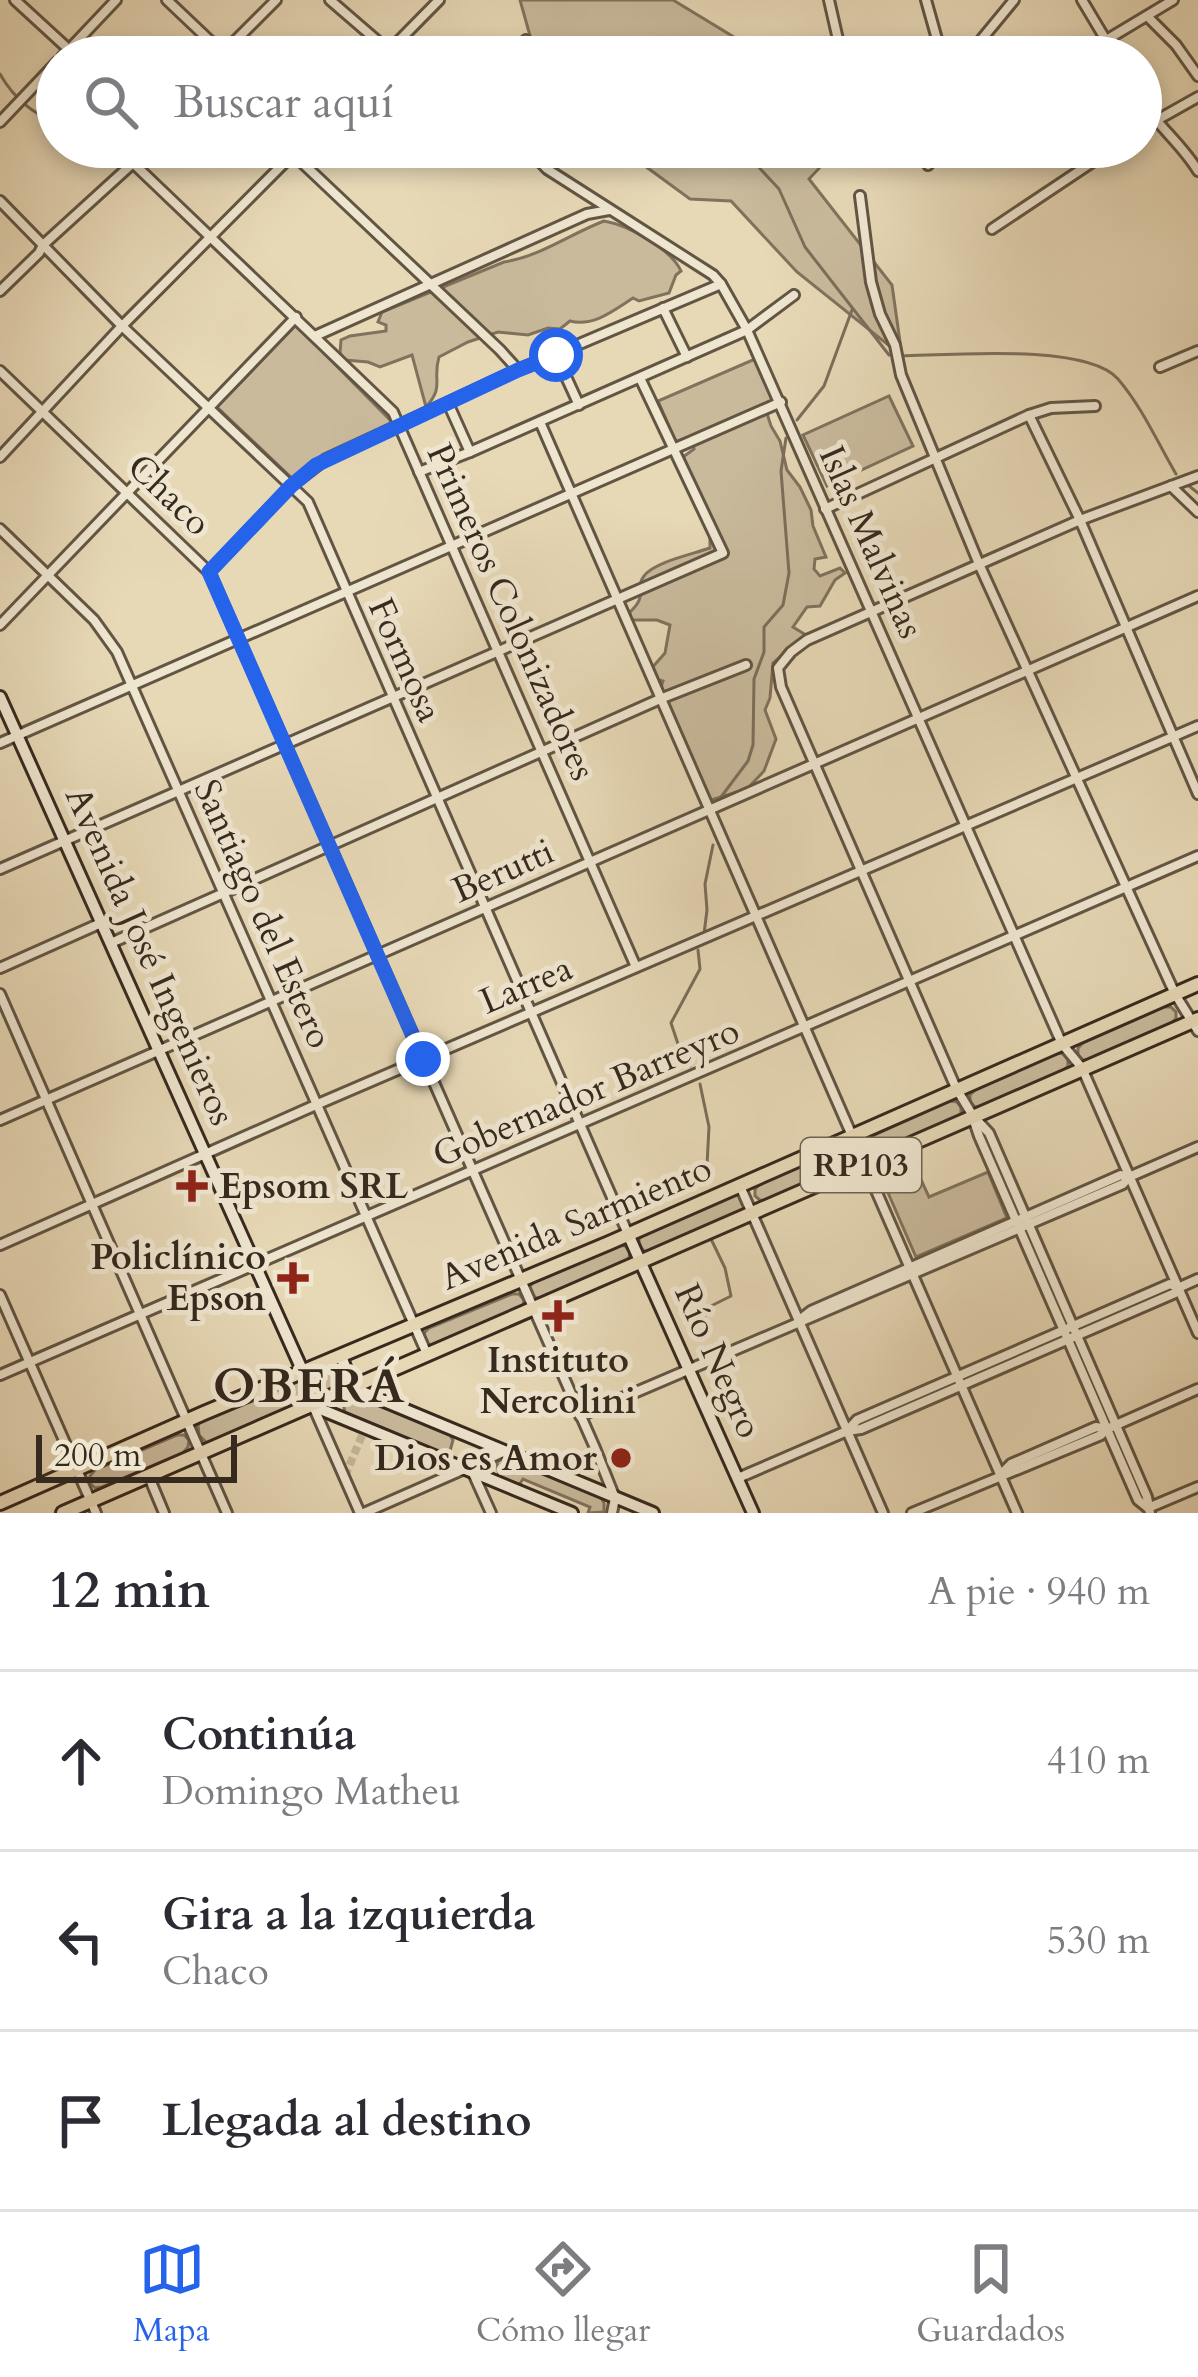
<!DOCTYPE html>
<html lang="es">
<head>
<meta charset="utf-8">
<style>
	body { margin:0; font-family:Cardo,serif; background:#f7f7f7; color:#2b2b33 }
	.scale { position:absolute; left:36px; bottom:30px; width:201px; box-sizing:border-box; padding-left:12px; border:6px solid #36291e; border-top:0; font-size:33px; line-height:42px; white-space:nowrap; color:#36291e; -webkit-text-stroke:9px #efe6d0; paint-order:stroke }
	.stop { position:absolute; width:36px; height:36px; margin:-27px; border:9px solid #2563eb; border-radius:50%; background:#fff }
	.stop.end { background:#2563eb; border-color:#fff; box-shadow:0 3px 12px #0008 }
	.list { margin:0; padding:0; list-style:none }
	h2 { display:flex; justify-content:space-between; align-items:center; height:156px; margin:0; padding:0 48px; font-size:51px }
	h2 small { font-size:39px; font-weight:400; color:#7c7c81 }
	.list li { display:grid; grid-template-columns:78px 1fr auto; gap:36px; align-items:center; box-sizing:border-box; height:180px; padding:0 48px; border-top:3px solid #e1e1e2 }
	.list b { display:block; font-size:45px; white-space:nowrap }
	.list p { margin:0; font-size:39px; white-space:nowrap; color:#7c7c81 }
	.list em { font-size:39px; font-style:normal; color:#7c7c81 }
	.icon { flex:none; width:66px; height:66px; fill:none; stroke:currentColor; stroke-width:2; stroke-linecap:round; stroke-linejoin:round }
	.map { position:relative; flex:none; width:1198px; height:1513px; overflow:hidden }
	.search { position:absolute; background:#fff; box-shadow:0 6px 18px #0003; left:36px; right:36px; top:36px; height:132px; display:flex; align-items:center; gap:30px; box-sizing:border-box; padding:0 42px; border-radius:66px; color:#7c7c81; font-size:45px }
	.sheet { height:696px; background:#fff }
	nav { display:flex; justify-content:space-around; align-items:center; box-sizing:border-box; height:168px; border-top:3px solid #e1e1e2; background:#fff; font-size:33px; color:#7c7c81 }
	nav a { display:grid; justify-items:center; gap:6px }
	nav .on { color:#2563eb }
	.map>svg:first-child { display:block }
</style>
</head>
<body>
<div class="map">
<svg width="1198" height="1513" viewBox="0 0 1198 1513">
	<rect width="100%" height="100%" fill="#e7d8b6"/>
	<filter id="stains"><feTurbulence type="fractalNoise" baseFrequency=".00167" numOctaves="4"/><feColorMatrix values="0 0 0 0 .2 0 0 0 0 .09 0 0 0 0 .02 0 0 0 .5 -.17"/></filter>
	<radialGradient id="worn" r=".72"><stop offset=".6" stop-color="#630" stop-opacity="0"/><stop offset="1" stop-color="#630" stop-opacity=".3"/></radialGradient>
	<!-- green -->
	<g fill="#c9ba9c" stroke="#80725d" stroke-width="3">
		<polygon points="520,0 673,0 747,45 761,57 536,57"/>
		<polygon points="619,147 839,147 809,179 892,285 902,356 797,272 731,201 690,199"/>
		<path d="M604,221C628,225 671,249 681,271L676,275L669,293L639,301L633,298C614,310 594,327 570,321L560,329L548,328L528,335L498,332L468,342L439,357C432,380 445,386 426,407L412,355L380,367L368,362L345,360L340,353L341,340L350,336L386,331V325L378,322L382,312L504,262C539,257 570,234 604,221Z"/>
		<polygon points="296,325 392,422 381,430 333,450 295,481 217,407"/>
		<path d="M755,359L773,400L764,404L771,426L780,441L787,470L800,487L811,510L813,526L826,557L815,559L814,569L820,576L840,568L845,573L835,580L820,606L807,607L793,627L806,635L773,663L770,698L765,710L776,739L764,771L747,789L711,800L702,790L660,690L663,681L656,679L651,669L665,653L670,625L657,620H630V612C649,595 634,589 644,576C654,562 693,554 710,548V521L683,457L694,449L692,436L676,442L658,401Z"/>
		<polygon points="889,396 913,446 827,486 803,435"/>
		<polygon points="1164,1007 1171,1007 1176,1012 1176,1019 1170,1024 1090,1060 1083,1060 1078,1055 1078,1048 1083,1043"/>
		<polygon points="1057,1053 1064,1054 1068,1059 1068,1066 1063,1071 982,1107 975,1107 970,1102 970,1095 975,1090"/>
		<polygon points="950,1101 957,1102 961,1107 961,1114 956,1119 875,1155 868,1155 863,1150 863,1143 868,1138"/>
		<polygon points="842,1147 849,1148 854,1153 853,1160 848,1165 768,1201 761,1201 755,1196 755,1189 760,1184"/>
		<polygon points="891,1167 896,1177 916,1169 929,1197 988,1172 1007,1218 916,1257 879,1172"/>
		<polygon points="734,1194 741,1195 745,1207 740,1212 651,1251 644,1251 639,1246 639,1239 644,1234"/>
		<polygon points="618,1245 625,1246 630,1251 629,1258 624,1263 543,1298 536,1298 530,1293 530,1286 536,1280"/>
		<polygon points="512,1294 519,1294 524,1300 523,1307 437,1345 429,1345 424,1340 424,1333 429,1328"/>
		<path d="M326,1365L334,1366C339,1375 342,1380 338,1390L213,1444L207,1443L199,1435L198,1424L201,1419Z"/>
		<polygon points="354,1394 448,1432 453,1440 450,1451 440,1453 345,1414 343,1401"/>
		<polygon points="177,1435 184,1435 189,1440 188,1447 183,1453 102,1487 95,1488 90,1483 90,1476 95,1470"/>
		<polygon points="506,1457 601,1497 604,1503 604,1512 588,1513 590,1507 523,1479 519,1485 499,1477 497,1462"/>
	</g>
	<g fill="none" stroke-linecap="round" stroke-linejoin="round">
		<!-- stream -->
		<g stroke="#7c6e5a" stroke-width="3">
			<path d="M0,74C13,97 33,114 57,123"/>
			<polyline points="302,147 317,155 346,162 378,147"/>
			<polyline points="740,147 779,189 805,247 889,355"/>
			<path d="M902,356C949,355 1087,343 1118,379C1142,407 1158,443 1176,474"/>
			<polyline points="797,420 824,386 852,310"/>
			<polyline points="1189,486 1198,493"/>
			<polyline points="718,801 748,761 753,745 754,679 764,652 764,627 783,605 789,573 781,471 786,438"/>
			<polyline points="704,934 707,910 705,884 713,845"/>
			<polyline points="690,1066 679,1047 671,1023 700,969 698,950"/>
			<polyline points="700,1084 709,1127 707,1165"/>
			<polyline points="703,1324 709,1307 731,1296 725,1268 711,1239"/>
		</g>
		<!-- street-tunnel -->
		<polyline stroke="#c4b598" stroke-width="8" stroke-dasharray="8 4" stroke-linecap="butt" points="345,1476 363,1433"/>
		<!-- street casing -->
		<g stroke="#625544" stroke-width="14">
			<g id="street">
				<polyline points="15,0 77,57"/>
				<polyline points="167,0 227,57"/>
				<polyline points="330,0 396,57"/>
				<polyline points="829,0 842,57"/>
				<polyline points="926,0 942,57"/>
				<polyline points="1082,0 1116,57"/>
				<polyline points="1147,16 1176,45 1198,76"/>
				<polyline points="62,57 116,0"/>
				<polyline points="219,57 276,0"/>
				<polyline points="383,57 439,0"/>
				<polyline points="510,57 526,40"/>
				<polyline points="967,57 1014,0"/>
				<polyline points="1078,57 1173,0"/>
				<path d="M1141,99C1157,126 1182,144 1198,171"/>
				<polyline points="0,122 57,62"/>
				<polyline points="1141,129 1198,97"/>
				<polyline points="526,147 547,169 713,275 721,284 747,330 1062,1044 1082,1068 1198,1333"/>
				<polyline points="293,154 500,350 518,370"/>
				<polyline points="928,165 943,147"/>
				<polyline points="860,196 871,282 880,314 895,345 901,375 979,564 1175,994 1198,1031"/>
				<polyline points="0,201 122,326 308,502 628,1234"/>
				<polyline points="992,229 1115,147"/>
				<polyline points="0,291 39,253 43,245 133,163 393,412 636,967"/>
				<polyline points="663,308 687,357"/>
				<polyline points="315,336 587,214 609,210"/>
				<polyline points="556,355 579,405"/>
				<polyline points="1160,367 1198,351"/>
				<polyline points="0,371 209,572 595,1448 615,1498 612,1513"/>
				<polyline points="448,403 470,452"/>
				<polyline points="1029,415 1080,520 1198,794"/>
				<polyline points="540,422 1017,1513"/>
				<polyline points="0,457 122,326 300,147"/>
				<polyline points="419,472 470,452 747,330 794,295"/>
				<polyline points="1171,486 1198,512"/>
				<polyline points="825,509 1029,415 1051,408 1095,406"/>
				<polyline points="0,529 94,620 117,652 427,1354"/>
				<polyline points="209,572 291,486 326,459 518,370 721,284"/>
				<polyline points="0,625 296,317"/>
				<polyline points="0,743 781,402"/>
				<polyline points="0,869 723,553 640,378"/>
				<polyline points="111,943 660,699 746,665"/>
				<polyline points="0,968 101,923"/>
				<polyline points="0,994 227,1513"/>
				<polyline points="973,1118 979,1136 1138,1500 1148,1508"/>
				<polyline points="0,1120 1198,596"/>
				<polyline points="740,1186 883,1513"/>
				<polyline points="0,1245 318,1104 1198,726"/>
				<polyline points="0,1295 96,1513"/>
				<polyline points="802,1318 811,1311 1121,1175 1128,1177"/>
				<polyline points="0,1375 1198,856"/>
				<polyline points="313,1406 360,1513"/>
				<polyline points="580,1416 1123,1184 1129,1177 1198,1147"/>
				<polyline points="847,1431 857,1420 1170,1284 1177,1287"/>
				<polyline points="473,1473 491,1513"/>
				<polyline points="1001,1474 1011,1464 1096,1427 1106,1429"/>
				<polyline points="149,1477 164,1513"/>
				<polyline points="738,1478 847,1431 861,1429 1175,1293 1178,1288 1198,1279"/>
				<polyline points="1148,1508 1198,1487"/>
				<polyline points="364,1513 503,1452"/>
				<polyline points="912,1513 1101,1435 1107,1429 1198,1389"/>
				<polyline points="1150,1513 1147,1497 989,1133 973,1116 956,1088 781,687 778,668 791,652 807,640 1080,520 1198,476"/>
			</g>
		</g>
		<!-- secondary casing -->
		<g stroke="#36291e" stroke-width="16">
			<g id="secondary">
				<polyline points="0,697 303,1372"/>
				<polyline points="628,1234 753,1513"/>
				<polyline points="341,1356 353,1388 653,1513"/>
				<polyline points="313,1406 572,1513"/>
			</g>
		</g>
		<!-- primary casing -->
		<g stroke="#36291e" stroke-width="18">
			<g id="primary">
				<polyline points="0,1503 204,1413 609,1243 1198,984"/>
				<polyline points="63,1513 1198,1019"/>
			</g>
		</g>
		<!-- street -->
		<use href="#street" stroke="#efe6d0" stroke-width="8"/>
		<!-- secondary -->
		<use href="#secondary" stroke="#efe6d0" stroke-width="10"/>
		<!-- primary -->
		<use href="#primary" stroke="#e7d8b6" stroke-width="12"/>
	</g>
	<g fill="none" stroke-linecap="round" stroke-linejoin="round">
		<!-- route -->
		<polyline stroke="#2563eb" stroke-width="15" points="423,1059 209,572 291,486 316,465 518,370 556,355"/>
	</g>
	<!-- markers -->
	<g fill="#8f2418" stroke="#efe6d0" stroke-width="4.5">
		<path d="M186 1168h12v12h12v12h-12v12h-12v-12h-12v-12h12z"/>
		<path d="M287 1260h12v12h12v12h-12v12h-12v-12h-12v-12h12z"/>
		<path d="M552 1298h12v12h12v12h-12v12h-12v-12h-12v-12h12z"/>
		<circle cx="621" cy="1458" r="12"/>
	</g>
	<g text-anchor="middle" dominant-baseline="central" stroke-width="10" stroke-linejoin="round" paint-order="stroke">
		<!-- shield labels -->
		<rect fill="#efe6d0" stroke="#6e6253" stroke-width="3" x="801" y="1138" width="120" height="54" rx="9"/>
		<g font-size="33" font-weight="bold" fill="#36291e">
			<text x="861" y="1165">RP103</text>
		</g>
		<!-- street labels -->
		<g font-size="36" fill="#36291e" stroke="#efe6d0">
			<text transform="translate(169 495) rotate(44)">Chaco</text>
			<text transform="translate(871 542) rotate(66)">Islas Malvinas</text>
			<text transform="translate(511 612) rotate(66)">Primeros Colonizadores</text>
			<text transform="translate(405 660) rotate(66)">Formosa</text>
			<text transform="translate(503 871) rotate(-24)">Berutti</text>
			<text transform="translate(263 914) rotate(66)">Santiago del Estero</text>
			<text transform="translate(150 956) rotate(66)">Avenida José Ingenieros</text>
			<text transform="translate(526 985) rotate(-23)">Larrea</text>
			<text transform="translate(586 1093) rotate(-23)">Gobernador Barreyro</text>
			<text transform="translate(576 1223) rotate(-23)">Avenida Sarmiento</text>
			<text transform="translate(718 1361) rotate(66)">Río Negro</text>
		</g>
		<!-- poi labels -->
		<g font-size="36" font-weight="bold" fill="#36291e" stroke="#efe6d0" text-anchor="end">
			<text x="219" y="1186" text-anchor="start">Epsom SRL</text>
			<text x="266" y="1257">Policlínico<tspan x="266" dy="41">Epson</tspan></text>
			<text x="558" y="1360" text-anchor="middle">Instituto<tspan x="558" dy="41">Nercolini</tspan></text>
			<text x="597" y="1458">Dios es Amor</text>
		</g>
		<!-- district labels -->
		<g font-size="48" font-weight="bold" letter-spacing="3" fill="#36291e" stroke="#efe6d0">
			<text x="310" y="1386">OBERÁ</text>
		</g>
	</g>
	<rect width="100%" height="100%" filter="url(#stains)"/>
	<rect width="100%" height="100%" fill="url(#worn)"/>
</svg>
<div class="scale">200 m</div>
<div class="stop" style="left:556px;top:355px"></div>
<div class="stop end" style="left:423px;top:1059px"></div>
<div class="search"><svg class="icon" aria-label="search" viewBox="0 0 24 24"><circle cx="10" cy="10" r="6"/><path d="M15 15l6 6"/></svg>Buscar aquí</div>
</div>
<section class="sheet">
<h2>12 min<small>A pie · 940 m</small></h2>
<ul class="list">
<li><svg class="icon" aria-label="ahead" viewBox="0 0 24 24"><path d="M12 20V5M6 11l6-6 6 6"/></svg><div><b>Continúa</b><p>Domingo Matheu</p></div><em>410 m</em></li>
<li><svg class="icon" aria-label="left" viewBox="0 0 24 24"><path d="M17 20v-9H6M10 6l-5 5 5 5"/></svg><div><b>Gira a la izquierda</b><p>Chaco</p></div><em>530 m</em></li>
<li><svg class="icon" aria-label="arrive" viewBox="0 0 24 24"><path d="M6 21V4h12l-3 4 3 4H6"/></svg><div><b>Llegada al destino</b></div></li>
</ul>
</section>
<nav>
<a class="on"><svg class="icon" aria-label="map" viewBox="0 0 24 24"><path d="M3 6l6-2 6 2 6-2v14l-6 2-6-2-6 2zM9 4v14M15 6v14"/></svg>Mapa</a>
<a><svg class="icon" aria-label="directions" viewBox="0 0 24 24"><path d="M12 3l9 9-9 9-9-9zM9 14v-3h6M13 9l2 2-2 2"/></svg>Cómo llegar</a>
<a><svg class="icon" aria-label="saved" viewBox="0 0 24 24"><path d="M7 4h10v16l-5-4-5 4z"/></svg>Guardados</a>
</nav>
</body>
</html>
